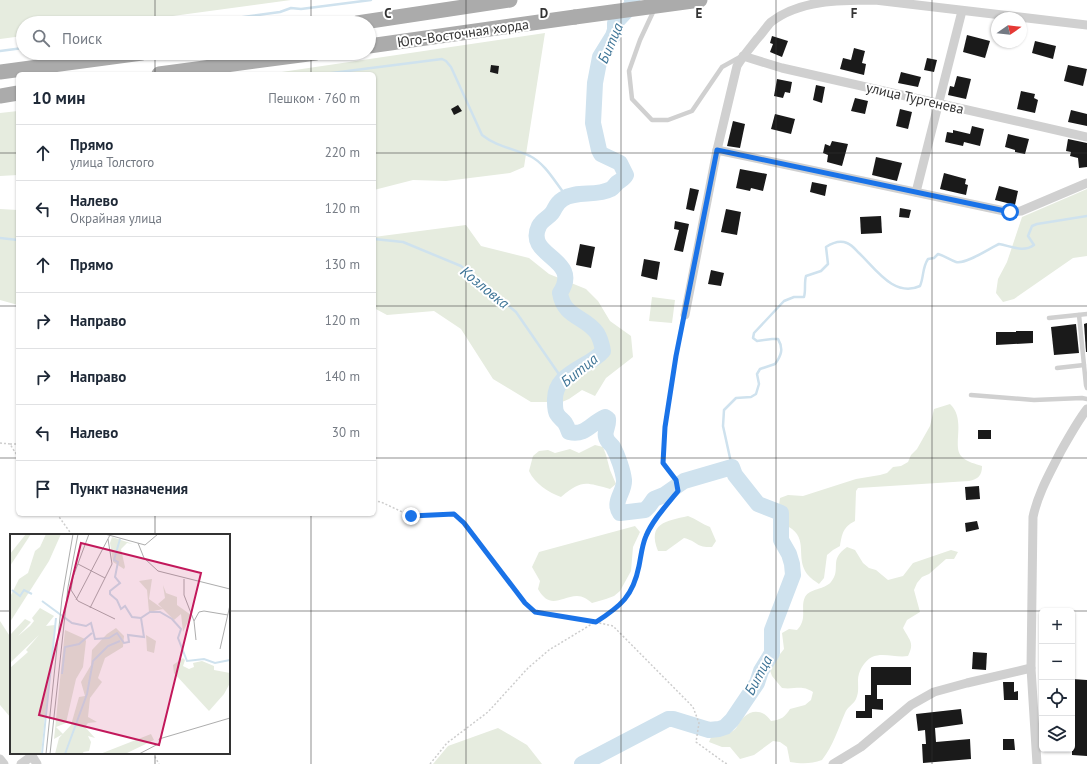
<!DOCTYPE html>
<html lang="ru">
<head>
<meta charset="utf-8">
<style>
	body { margin:0; font-family:"PT Sans",sans-serif; background:#f6f6f7; color:#1f2937 }
	.controls { position:absolute; right:12px; bottom:12px; display:grid; overflow:hidden; border-radius:6px; box-shadow:0 1px 3px #0004 }
	.controls button { width:36px; height:36px; display:grid; place-items:center; padding:0; border:0; border-bottom:1px solid #e0e1e3; background:#fff; color:#1f2937; font:20px sans-serif }
	.compass { position:absolute; left:991px; top:12px; width:36px; height:36px; border-radius:50%; background:#fff; box-shadow:0 1px 3px #0004; rotate:76deg }
	.stop { position:absolute; width:12px; height:12px; margin:-9px; border:3px solid #1a73e8; border-radius:50%; background:#fff }
	.stop.end { background:#1a73e8; border-color:#fff; box-shadow:0 1px 4px #0008 }
	.list { margin:0; padding:0; list-style:none }
	h2 { display:flex; justify-content:space-between; align-items:center; height:52px; margin:0; padding:0 16px; font-size:17px }
	h2 small { font-size:13px; font-weight:400; color:#747a83 }
	.list li { display:grid; grid-template-columns:26px 1fr auto; gap:12px; align-items:center; box-sizing:border-box; height:56px; padding:0 16px; border-top:1px solid #e0e1e3 }
	.list b { display:block; font-size:15px; white-space:nowrap }
	.list p { margin:0; font-size:13px; white-space:nowrap; color:#747a83 }
	.list em { font-size:13px; font-style:normal; color:#747a83 }
	.icon { flex:none; width:22px; height:22px; fill:none; stroke:currentColor; stroke-width:2; stroke-linecap:round; stroke-linejoin:round }
	.map { position:relative; flex:none; width:1087px; height:764px; overflow:hidden }
	.search { position:absolute; background:#fff; box-shadow:0 1px 3px #0004; left:16px; top:16px; width:360px; height:44px; display:flex; align-items:center; gap:10px; box-sizing:border-box; padding:0 14px; border-radius:22px; color:#747a83; font-size:15px }
	.panel { position:absolute; background:#fff; box-shadow:0 1px 3px #0004; left:16px; top:72px; width:360px; height:444px; border-radius:6px }
	.map>svg:first-child { display:block }
</style>
</head>
<body>
<div class="map">
<svg width="1087" height="764" viewBox="0 0 1087 764">
	<rect width="100%" height="100%" fill="#fff"/>
	<!-- green -->
	<g fill="#e6ecdf">
		<polygon points="0,0 291,0 121,23 23,23 23,36 0,39"/>
		<polygon points="545,33 524,167 510,173 446,181 413,180 374,190 374,74 268,74"/>
		<polygon points="18,111 18,175 0,176 0,113"/>
		<polygon points="1087,189 1087,256 1073,258 1014,299 1003,302 996,293 998,279 1007,262 1022,217"/>
		<polygon points="0,209 18,210 18,305 0,300"/>
		<polygon points="466,225 481,246 529,258 549,274 586,289 598,301 610,321 631,336 633,357 606,378 595,396 582,390 569,399 562,402 531,402 493,379 461,329 434,311 387,315 374,308 374,237"/>
		<polygon points="652,297 675,300 672,323 649,321"/>
		<path d="M950,404C967,420 951,447 962,457C967,462 976,464 982,466C982,476 978,479 969,481L858,488L856,491L855,521C843,527 842,534 840,546L833,550L827,555L824,578L819,584C815,581 810,578 807,574C795,557 809,539 789,527C788,518 785,512 779,505L780,498L788,495L803,496L856,479L880,475L887,473L893,467L901,466L908,462L911,455L917,449L930,426L934,409Z"/>
		<path d="M595,445L603,447L606,455L610,470L616,484L610,489C584,482 582,480 561,497C548,492 535,484 529,471L533,456L539,451L548,450L555,453L570,449L579,453Z"/>
		<path d="M688,516C696,519 702,524 710,527L716,541L712,547C696,548 697,541 684,538L666,551H658C647,523 666,521 688,516Z"/>
		<path d="M635,526L640,532L633,547L631,571L620,591L614,596L606,599L592,603C587,599 583,596 577,596C560,597 550,610 538,589L540,581L532,567L539,552Z"/>
		<path d="M847,547L855,550L863,563L869,568L876,570L888,580L903,576L913,563L951,550L958,552L954,559H946L929,574L922,577L917,583L914,590L920,612L907,620L903,628C909,640 915,642 908,656C896,658 883,652 872,657C864,661 858,672 858,680C858,687 859,692 856,699C854,704 847,707 845,713C838,729 833,746 822,760C811,764 802,764 790,762L787,747L780,742L773,741L754,755L740,759L730,747H722L709,742L712,735C720,736 728,735 734,730C738,727 740,720 744,717C753,708 765,711 771,721C781,720 785,717 790,709L805,705L811,700L813,692C801,684 795,690 782,688L772,676L769,668L784,649L782,633L789,629L797,630C799,628 801,625 802,622C805,614 801,605 805,597C810,588 824,590 831,582C842,569 828,560 847,547Z"/>
		<polygon points="0,621 11,638 11,718 0,705"/>
		<polygon points="498,728 527,745 542,764 433,764 448,746"/>
	</g>
	<g fill="none" stroke-linecap="round" stroke-linejoin="round">
		<!-- stream -->
		<g stroke="#cfe2ee" stroke-width="2.5">
			<polyline points="200,23 280,12 291,8 301,9 371,0"/>
			<polyline points="0,51 23,48"/>
			<path d="M324,74L442,59L446,61L451,67L482,135C497,147 513,148 530,156C546,164 556,184 567,197"/>
			<polyline points="0,238 18,240"/>
			<polyline points="374,239 403,242 461,266 516,312 563,380"/>
			<path d="M732,467L723,426L724,410L736,398L751,397L756,394L759,384L757,374L760,369L775,364C781,356 784,349 778,339H772L757,341L753,338L754,333L784,301L794,297H804C806,290 804,283 806,276L821,271L828,264L826,247C832,243 840,240 847,243C852,245 855,249 859,253C875,268 894,298 920,286C924,277 922,268 928,259L934,258L938,254C945,256 950,260 956,262C965,265 990,248 999,244C1011,246 1023,253 1034,245L1028,236L1032,226L1037,224L1087,216"/>
		</g>
		<!-- river -->
		<path stroke="#cfe2ee" stroke-width="16" d="M582,764L668,719H673L709,730L719,729L725,727L732,720L757,683L761,671L772,653V630L793,575L792,564L789,554L781,540V513L758,504L735,475L732,467L684,481L664,495L654,499L649,506L645,510L620,513C612,501 625,492 624,480C623,471 618,456 613,447C611,444 607,442 606,437C604,431 609,426 608,419L605,417C591,423 586,436 569,432C568,429 567,426 565,423C563,420 559,418 557,414C555,411 555,406 555,402C553,372 589,368 603,351C602,345 600,338 597,333C585,316 564,318 560,293C583,258 524,257 539,226C542,220 548,218 552,213C556,208 555,204 563,199C577,190 596,197 611,189C613,188 615,185 617,183C621,180 624,179 626,175L620,163L601,154L599,150L593,123L595,83L600,57L613,36L615,30V23L633,4L632,0"/>
	</g>
	<!-- building -->
	<g fill="#1a1a1a">
		<polygon points="967,35 990,41 985,58 963,52"/>
		<polygon points="772,36 788,41 782,57 770,52 773,44 770,43"/>
		<polygon points="1035,41 1056,46 1053,59 1032,53"/>
		<polygon points="854,48 865,51 862,63 866,64 864,75 840,69 843,58 851,60"/>
		<polygon points="927,58 937,60 934,72 924,70"/>
		<polygon points="491,65 499,66 498,74 490,72"/>
		<polygon points="1068,65 1087,69 1083,86 1064,81"/>
		<polygon points="901,72 921,77 918,87 898,83"/>
		<polygon points="957,76 971,79 966,99 948,95 950,86 954,87"/>
		<polygon points="777,79 792,82 790,93 785,92 783,98 774,96"/>
		<polygon points="816,85 825,87 822,103 813,100"/>
		<polygon points="1021,91 1035,94 1034,98 1038,100 1035,113 1017,109"/>
		<polygon points="855,98 868,101 865,114 851,111"/>
		<polygon points="458,105 462,111 454,115 451,109"/>
		<polygon points="900,109 912,112 908,129 896,126"/>
		<polygon points="1071,110 1087,114 1087,126 1068,122"/>
		<polygon points="775,114 795,119 791,134 771,129"/>
		<polygon points="733,121 745,124 740,148 727,146"/>
		<polygon points="972,126 984,129 980,146 964,142 963,146 945,142 947,132 953,133 953,130 970,134"/>
		<polygon points="1008,134 1029,139 1025,154 1015,152 1015,150 1005,147"/>
		<polygon points="1068,139 1087,143 1087,167 1079,168 1078,158 1070,156 1071,152 1066,151"/>
		<polygon points="832,141 848,144 842,166 827,162 828,155 823,153 825,144 830,146"/>
		<polygon points="876,157 902,163 897,181 872,175"/>
		<polygon points="740,169 767,174 763,191 751,188 750,191 736,188"/>
		<polygon points="944,173 966,179 965,184 968,185 966,195 940,189"/>
		<polygon points="812,182 827,185 825,196 810,192"/>
		<polygon points="999,186 1018,191 1015,205 995,200"/>
		<polygon points="690,188 699,190 694,211 686,209"/>
		<polygon points="900,208 911,210 909,218 899,217"/>
		<polygon points="726,209 741,212 737,235 721,232"/>
		<polygon points="881,216 882,233 861,234 860,217"/>
		<polygon points="675,221 689,224 683,252 674,250 679,230 674,229"/>
		<polygon points="580,244 595,247 591,268 576,265"/>
		<polygon points="644,259 660,262 657,280 641,276"/>
		<polygon points="711,270 724,273 721,286 708,284"/>
		<polygon points="1087,323 1087,352 1086,352 1084,324"/>
		<polygon points="1076,324 1079,353 1054,355 1051,327"/>
		<polygon points="1016,331 1033,331 1033,343 996,345 996,332 1016,332"/>
		<rect x="978" y="430" width="13" height="9"/>
		<polygon points="979,486 980,499 966,500 965,487"/>
		<polygon points="977,521 979,529 966,532 965,523"/>
		<polygon points="973,652 987,653 986,670 972,669"/>
		<polygon points="871,667 911,667 911,685 877,685 877,699 883,699 883,710 872,709 872,718 856,718 856,711 865,711 865,695 871,695"/>
		<polygon points="1072,679 1087,680 1087,756 1072,755"/>
		<polygon points="1003,682 1014,682 1014,692 1018,691 1018,700 1004,700"/>
		<polygon points="961,709 963,724 935,728 936,742 970,739 971,759 923,763 922,744 926,744 925,730 918,731 916,714"/>
		<polygon points="1003,739 1014,739 1015,750 1003,750"/>
	</g>
	<g fill="none" stroke-linecap="round" stroke-linejoin="round">
		<!-- path -->
		<g stroke="#cdcdcd" stroke-width="1.5" stroke-dasharray="2 2" stroke-linecap="butt">
			<polyline points="0,443 10,444 18,457"/>
			<polyline points="10,444 18,444"/>
			<polyline points="374,501 381,502 411,516 454,514 464,523 525,603 535,612 595,622 613,626 693,707 699,723 696,742 725,763 728,764"/>
			<polyline points="57,514 72,535"/>
			<polyline points="153,753 159,764"/>
			<polyline points="430,764 447,743 488,712 528,668 549,650 615,610 624,600 633,588 637,575 645,538 650,527 678,491 676,480 663,463 665,427 676,356 683,323"/>
		</g>
		<!-- lane -->
		<g stroke="#d0d0d0" stroke-width="4.5">
			<polyline points="654,10 640,40 629,71 632,99 652,120 668,120 692,111 722,67 740,57"/>
			<polyline points="1079,315 1086,385 1087,388"/>
			<polyline points="1049,318 1087,314"/>
			<polyline points="1057,368 1084,365"/>
			<polyline points="971,395 1034,400 1082,398 1087,399"/>
		</g>
		<!-- street -->
		<g stroke="#d0d0d0" stroke-width="9">
			<polyline points="743,56 782,68 1087,137"/>
			<polyline points="717,150 1009,212 1021,211 1087,183"/>
			<polyline points="916,192 962,11"/>
			<path d="M685,315L717,150L737,66C743,56 750,48 757,39C762,34 766,27 771,22C799,0 840,0 875,0L1087,25"/>
			<polyline points="0,759 4,764"/>
			<polyline points="21,764 32,756 37,764"/>
			<polyline points="833,764 861,747 911,705 934,692 967,683 1031,668"/>
			<path d="M1037,764L1031,668L1033,517C1038,493 1050,473 1061,451C1069,437 1077,422 1087,409"/>
		</g>
		<!-- primary -->
		<g stroke="#ababab" stroke-width="15">
			<polyline points="357,23 510,0"/>
			<polyline points="369,46 575,17"/>
			<polyline points="0,72 142,53"/>
			<polyline points="159,74 316,53"/>
			<polyline points="0,96 18,93"/>
		</g>
		<!-- primary-bridge -->
		<polyline stroke="#ababab" stroke-width="15" points="575,17 700,0"/>
	</g>
	<g fill="none" stroke-linecap="round" stroke-linejoin="round">
		<!-- route -->
		<path stroke="#1a73e8" stroke-width="5" d="M411,516L454,514L464,523L525,603L535,612L596,622C621,606 633,596 639,566C641,556 642,545 646,536C653,519 667,505 678,491L676,480L663,463L665,427L676,356L717,150L1010,212"/>
	</g>
	<!-- grid -->
	<path fill="none" stroke="#333" stroke-width="1" stroke-opacity="0.55" d="M155,0V23M311,0V23M466,0V764M621,0V764M776,0V764M932,0V764M155,53V74M311,53V74M0,153H18M374,153H1087M0,306H18M374,306H1087M0,458H18M374,458H1087M155,514V535M311,514V764M0,611H11M229,611H1042M1072,611H1087M155,753V764"/>
	<g text-anchor="middle" dominant-baseline="central" stroke-width="4" stroke-linejoin="round" paint-order="stroke">
		<!-- street labels -->
		<g font-size="14" fill="#333" stroke="#fff">
			<text transform="translate(463 33) rotate(-8)">Юго-Восточная хорда</text>
			<text transform="translate(915 98) rotate(13)">улица Тургенева</text>
		</g>
		<!-- water labels -->
		<g font-size="15" font-style="italic" fill="#3f7597" stroke="#fff">
			<text transform="translate(610 43) rotate(-67)">Битца</text>
			<text transform="translate(485 287) rotate(39)">Козловка</text>
			<text transform="translate(579 370) rotate(-39)">Битца</text>
			<text transform="translate(758 675) rotate(-62)">Битца</text>
		</g>
	</g>
	<!-- overview -->
	<g transform="translate(10 534)">
		<rect width="220" height="220" fill="#fff"/>
		<path d="M16,0H21L0,32V20ZM36,0H51L39,27L0,88V63L9,45L18,39L25,17L30,13ZM102,3L123,10L117,9L111,15L115,33L114,35L103,28L100,9ZM142,45L139,65L153,75L139,78L137,56L129,47ZM153,51L156,59L167,63V71L181,81L173,98L171,80L164,86L148,70L155,64ZM30,74L44,82L36,92L45,91L31,220H0V134L18,118L16,116L29,101L0,129V101L15,85L21,88L8,102L20,92L24,87L22,84ZM106,94L114,102L113,113L95,124L88,144L92,148L80,164L78,183L87,188L78,189L75,193L85,204L78,202L81,208L79,217L73,218L74,220H45L49,204L61,191L69,163L75,162L71,148L81,131L82,116L97,100ZM55,96L75,105L76,107L73,133L66,145L56,189L46,193L53,200L44,205ZM136,101L146,107L144,119L137,117ZM173,124L175,126L173,132L179,135L184,133L183,129L192,127L204,132V136L220,139V149L214,160L199,177L164,139L163,131ZM141,200L144,206L115,220H90Z" fill="#e6ecdf"/>
		<path fill="none" stroke="#cfe2ee" stroke-width="2" d="M110,5L104,26L108,28L105,43L110,49L100,57V60L107,66L111,75L115,72L122,83L131,84M2,56L10,62L14,56L22,60M32,67L62,89L76,92L81,89L85,105L99,104L107,99L114,109L119,108L118,101L134,103L131,84L140,78H150L162,85L171,95L168,104L177,127L194,125L205,129L220,126M52,140L55,113L69,110L82,99M32,220L46,84M55,220L77,160L83,127L98,112L110,107"/>
		<path fill="none" stroke="#adadad" stroke-width="1" d="M79,0L63,43L61,56L68,67L105,85M95,0L135,11L148,0M128,9L134,24L148,37L220,55M68,30L95,44M174,45V61L184,87L186,106M66,66L100,1M80,74L102,30L98,5M184,87L189,78L194,77L218,81M210,115L220,71M36,220L52,64L63,0M40,220L58,53L68,0M129,220L150,209L149,205L220,184"/>
		<path fill="#c2185b" fill-opacity="0.15" stroke="#c2185b" stroke-width="2" d="M71,9L191,39L149,211L29,181Z"/>
		<rect width="220" height="220" fill="none" stroke="#333" stroke-width="2"/>
	</g>
	<g font-size="13" text-anchor="middle" font-weight="bold" fill="#333" stroke="#fff" stroke-width="4" stroke-linejoin="round" paint-order="stroke">
		<text x="388" y="18">C</text>
		<text x="544" y="18">D</text>
		<text x="699" y="18">E</text>
		<text x="854" y="18">F</text>
	</g>
</svg>
<div class="controls">
<button>+</button>
<button>−</button>
<button><svg class="icon" aria-label="locate" viewBox="0 0 24 24"><circle cx="12" cy="12" r="6"/><path d="M12 2v4M12 18v4M2 12h4M18 12h4"/></svg></button>
<button><svg class="icon" aria-label="layers" viewBox="0 0 24 24"><path d="M12 4l9 5-9 5-9-5zM3 14l9 5 9-5"/></svg></button>
</div>
<svg class="compass" viewBox="-18 -18 36 36"><path d="M0-13l5 13h-10z" fill="#e53935"/><path d="M0 13l5-13h-10z" fill="#747a83"/></svg>
<div class="stop" style="left:1010px;top:212px"></div>
<div class="stop end" style="left:411px;top:516px"></div>
<div class="search"><svg class="icon" aria-label="search" viewBox="0 0 24 24"><circle cx="10" cy="10" r="6"/><path d="M15 15l6 6"/></svg>Поиск</div>
<section class="panel">
<h2>10 мин<small>Пешком · 760 m</small></h2>
<ul class="list">
<li><svg class="icon" aria-label="ahead" viewBox="0 0 24 24"><path d="M12 20V5M6 11l6-6 6 6"/></svg><div><b>Прямо</b><p>улица Толстого</p></div><em>220 m</em></li>
<li><svg class="icon" aria-label="left" viewBox="0 0 24 24"><path d="M17 20v-9H6M10 6l-5 5 5 5"/></svg><div><b>Налево</b><p>Окрайная улица</p></div><em>120 m</em></li>
<li><svg class="icon" aria-label="ahead" viewBox="0 0 24 24"><path d="M12 20V5M6 11l6-6 6 6"/></svg><div><b>Прямо</b></div><em>130 m</em></li>
<li><svg class="icon" aria-label="right" viewBox="0 0 24 24"><path d="M7 20v-9h11M14 6l5 5-5 5"/></svg><div><b>Направо</b></div><em>120 m</em></li>
<li><svg class="icon" aria-label="right" viewBox="0 0 24 24"><path d="M7 20v-9h11M14 6l5 5-5 5"/></svg><div><b>Направо</b></div><em>140 m</em></li>
<li><svg class="icon" aria-label="left" viewBox="0 0 24 24"><path d="M17 20v-9H6M10 6l-5 5 5 5"/></svg><div><b>Налево</b></div><em>30 m</em></li>
<li><svg class="icon" aria-label="arrive" viewBox="0 0 24 24"><path d="M6 21V4h12l-3 4 3 4H6"/></svg><div><b>Пункт назначения</b></div></li>
</ul>
</section>
</div>
</body>
</html>
